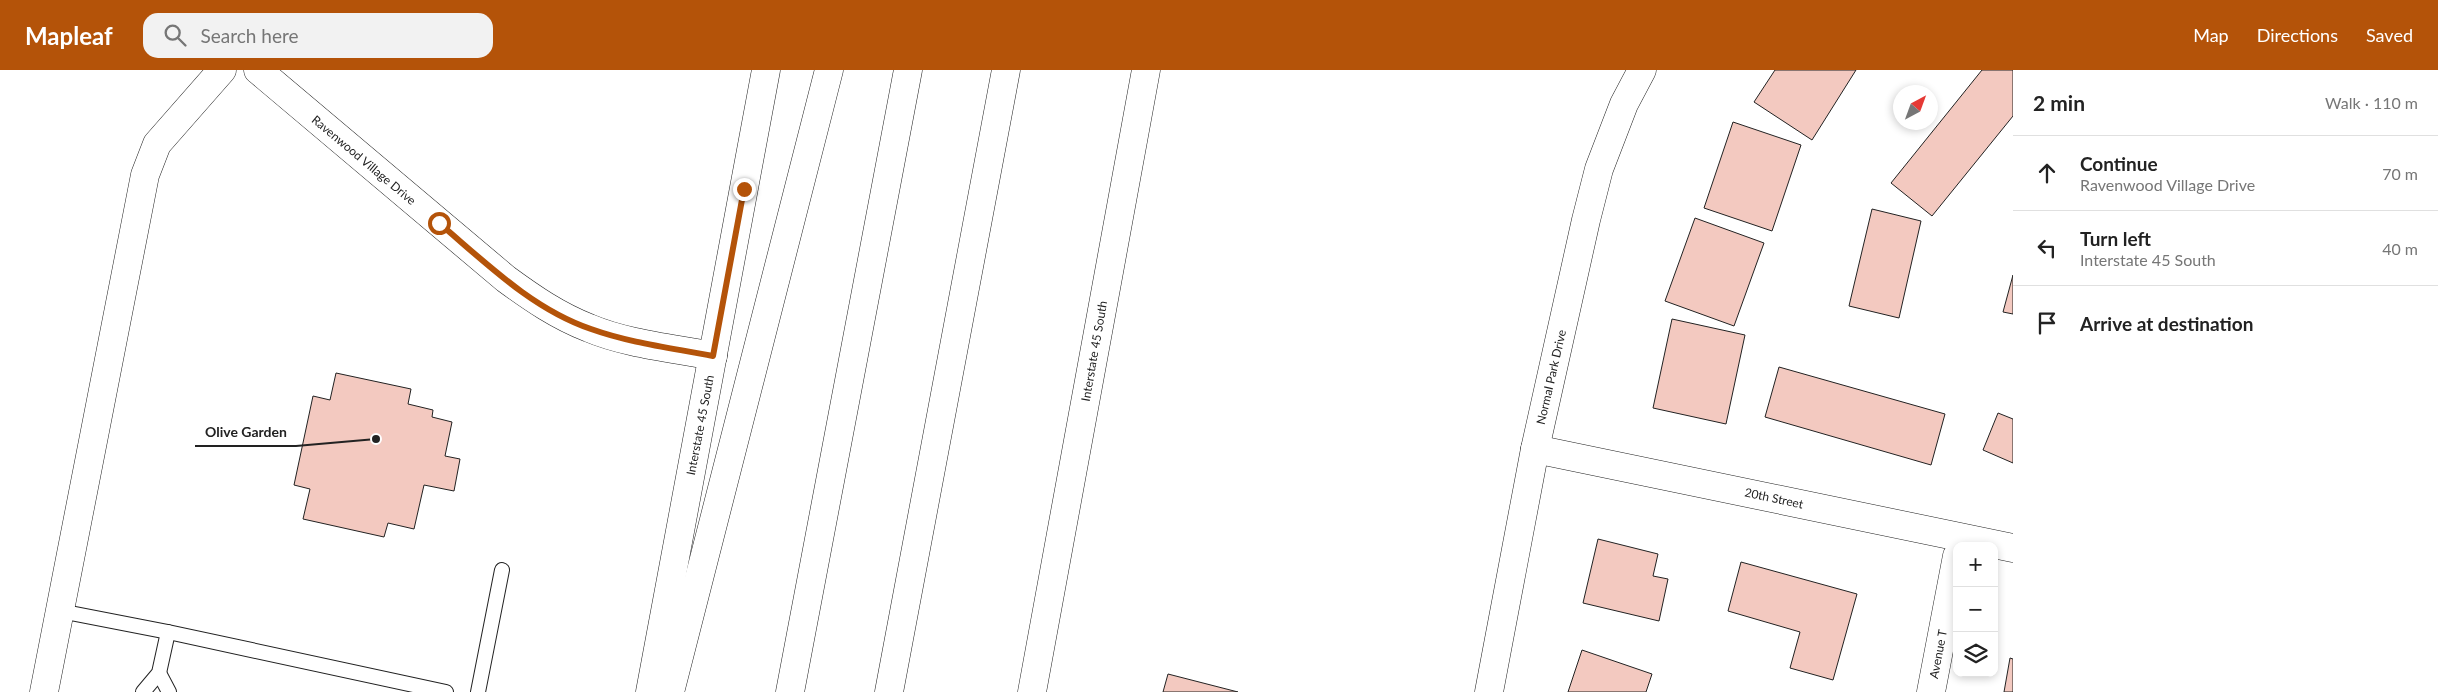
<!DOCTYPE html>
<html lang="en">
<head>
<meta charset="utf-8">
<style>
	body { margin:0; font-family:Lato,sans-serif; background:#f2f2f2; color:#222 }
	.controls { position:absolute; right:15px; bottom:15px; display:grid; overflow:hidden; border-radius:10px; box-shadow:0 2px 8px #0003 }
	.controls button { width:45px; height:45px; display:grid; place-items:center; padding:0; border:0; border-bottom:1px solid #e0e0e0; background:#fff; color:#222; font:25px sans-serif }
	.compass { position:absolute; left:1893px; top:15px; width:45px; height:45px; border-radius:50%; background:#fff; box-shadow:0 2px 8px #0003; rotate:41deg }
	.stop { position:absolute; width:15px; height:15px; margin:-11px; border:4px solid #b45309; border-radius:50%; background:#fff }
	.stop.end { background:#b45309; border-color:#fff; box-shadow:0 1px 5px #0008 }
	.list { margin:0; padding:0; list-style:none }
	h2 { display:flex; justify-content:space-between; align-items:center; height:65px; margin:0; padding:0 20px; font-size:21px }
	h2 small { font-size:16px; font-weight:400; color:#767676 }
	.list li { display:grid; grid-template-columns:32px 1fr auto; gap:15px; align-items:center; box-sizing:border-box; height:75px; padding:0 20px; border-top:1px solid #e0e0e0 }
	.list b { display:block; font-size:19px; white-space:nowrap }
	.list p { margin:0; font-size:16px; white-space:nowrap; color:#767676 }
	.list em { font-size:16px; font-style:normal; color:#767676 }
	.icon { flex:none; width:28px; height:28px; fill:none; stroke:currentColor; stroke-width:2; stroke-linecap:round; stroke-linejoin:round }
	.map { position:relative; flex:none; width:2013px; height:622px; overflow:hidden }
	header { display:flex; align-items:center; gap:30px; box-sizing:border-box; height:70px; padding:0 25px; background:#b45309; color:#fff }
	header strong { font-size:24px }
	nav { display:flex; gap:28px; margin-inline-start:auto; font-size:18px }
	.search { width:350px; height:45px; background:#f2f2f2; display:flex; align-items:center; gap:12px; box-sizing:border-box; padding:0 18px; border-radius:15px; color:#767676; font-size:19px }
	main { display:flex }
	aside { flex:1; background:#fff }
	.map>svg:first-child { display:block }
</style>
</head>
<body>
<header>
<strong>Mapleaf</strong>
<div class="search"><svg class="icon" aria-label="search" viewBox="0 0 24 24"><circle cx="10" cy="10" r="6"/><path d="M15 15l6 6"/></svg>Search here</div>
<nav><a>Map</a><a>Directions</a><a>Saved</a></nav>
</header>
<main>
<div class="map">
<svg width="2013" height="622" viewBox="0 0 2013 622">
	<rect width="100%" height="100%" fill="#fff"/>
	<!-- building -->
	<g fill="#f3c9c0" stroke="#222">
		<polygon points="1775,0 1856,0 1812,70 1754,32"/>
		<polygon points="1982,0 2013,0 2013,46 1932,146 1891,113"/>
		<polygon points="1733,52 1801,75 1772,161 1704,138"/>
		<polygon points="1872,139 1921,151 1899,248 1849,236"/>
		<polygon points="1695,148 1764,173 1734,256 1665,231"/>
		<polygon points="2013,205 2013,244 2003,242"/>
		<polygon points="1672,249 1745,265 1726,354 1653,338"/>
		<polygon points="1779,297 1945,344 1931,395 1765,347"/>
		<polygon points="336,303 411,319 408,334 433,340 432,347 452,352 445,386 460,389 454,421 424,415 414,459 388,453 384,467 303,449 310,419 294,415 313,326 330,330"/>
		<polygon points="1998,343 2013,349 2013,393 1983,380"/>
		<polygon points="1598,469 1658,484 1653,506 1668,509 1659,551 1583,533"/>
		<polygon points="1741,492 1857,524 1833,610 1790,598 1800,562 1728,541"/>
		<polygon points="1582,580 1652,604 1646,622 1568,622"/>
		<polygon points="2010,588 2013,589 2013,622 2004,622"/>
		<polygon points="1168,604 1238,622 1163,622"/>
	</g>
	<g fill="none" stroke-linecap="round" stroke-linejoin="round">
		<!-- service casing -->
		<g stroke="#222" stroke-width="16">
			<g id="service">
				<polyline points="60,541 168,562 446,622"/>
				<polyline points="159,603 169,622"/>
				<polyline points="143,622 159,603 168,562"/>
				<polyline points="478,622 502,500"/>
			</g>
		</g>
		<!-- minor casing -->
		<g stroke="#222" stroke-width="29">
			<g id="minor">
				<path d="M258,0L506,209C532,228 558,246 589,258C627,274 672,278 713,286"/>
				<polyline points="1535,379 2013,478"/>
				<polyline points="44,622 145,105 157,74 222,0"/>
				<polyline points="1489,622 1535,379 1586,150 1599,99 1624,34 1642,0"/>
				<polyline points="1931,622 1957,486"/>
			</g>
		</g>
		<!-- secondary casing -->
		<g stroke="#222" stroke-width="29">
			<g id="secondary">
				<polyline points="650,622 766,0"/>
				<polyline points="1032,622 1146,0"/>
			</g>
		</g>
		<!-- motorway casing -->
		<g stroke="#222" stroke-width="29">
			<g id="motorway">
				<polyline points="670,622 829,0"/>
				<polyline points="790,622 908,0"/>
				<polyline points="889,622 1006,0"/>
			</g>
		</g>
		<!-- service -->
		<use href="#service" stroke="#fff" stroke-width="14"/>
		<!-- minor -->
		<use href="#minor" stroke="#fff" stroke-width="28"/>
		<!-- secondary -->
		<use href="#secondary" stroke="#fff" stroke-width="28"/>
		<!-- motorway -->
		<use href="#motorway" stroke="#fff" stroke-width="28"/>
	</g>
	<g fill="none" stroke-linecap="round" stroke-linejoin="round">
		<!-- route -->
		<path stroke="#b45309" stroke-width="6" d="M439,153C485,192 532,239 591,259C630,273 672,278 713,286L744,119"/>
	</g>
	<g text-anchor="middle" dominant-baseline="central" stroke-width="4" stroke-linejoin="round" paint-order="stroke">
		<!-- street labels -->
		<g font-size="12" fill="#222" stroke="#fff">
			<text transform="translate(364 90) rotate(40)">Ravenwood Village Drive</text>
			<text transform="translate(1094 281) rotate(-80)">Interstate 45 South</text>
			<text transform="translate(1551 307) rotate(-77)">Normal Park Drive</text>
			<text transform="translate(700 355) rotate(-79)">Interstate 45 South</text>
			<text transform="translate(1774 428) rotate(12)">20th Street</text>
			<text transform="translate(1938 584) rotate(-79)">Avenue T</text>
		</g>
	</g>
	<!-- callouts -->
	<path fill="none" stroke="#222" stroke-width="2" d="M376 369L296 376H195"/>
	<circle fill="#222" stroke="#fff" stroke-width="2" cx="376" cy="369" r="5"/>
	<g font-size="14" text-anchor="middle" font-weight="bold" fill="#222" stroke="#fff" stroke-width="4" stroke-linejoin="round" paint-order="stroke">
		<text x="246" y="367">Olive Garden</text>
	</g>
</svg>
<div class="controls">
<button>+</button>
<button>−</button>
<button><svg class="icon" aria-label="layers" viewBox="0 0 24 24"><path d="M12 4l9 5-9 5-9-5zM3 14l9 5 9-5"/></svg></button>
</div>
<svg class="compass" viewBox="-18 -18 36 36"><path d="M0-13l5 13h-10z" fill="#e53935"/><path d="M0 13l5-13h-10z" fill="#767676"/></svg>
<div class="stop" style="left:439px;top:153px"></div>
<div class="stop end" style="left:744px;top:119px"></div>
</div>
<aside>
<h2>2 min<small>Walk · 110 m</small></h2>
<ul class="list">
<li><svg class="icon" aria-label="ahead" viewBox="0 0 24 24"><path d="M12 20V5M6 11l6-6 6 6"/></svg><div><b>Continue</b><p>Ravenwood Village Drive</p></div><em>70 m</em></li>
<li><svg class="icon" aria-label="left" viewBox="0 0 24 24"><path d="M17 20v-9H6M10 6l-5 5 5 5"/></svg><div><b>Turn left</b><p>Interstate 45 South</p></div><em>40 m</em></li>
<li><svg class="icon" aria-label="arrive" viewBox="0 0 24 24"><path d="M6 21V4h12l-3 4 3 4H6"/></svg><div><b>Arrive at destination</b></div></li>
</ul>
</aside>
</main>
</body>
</html>
